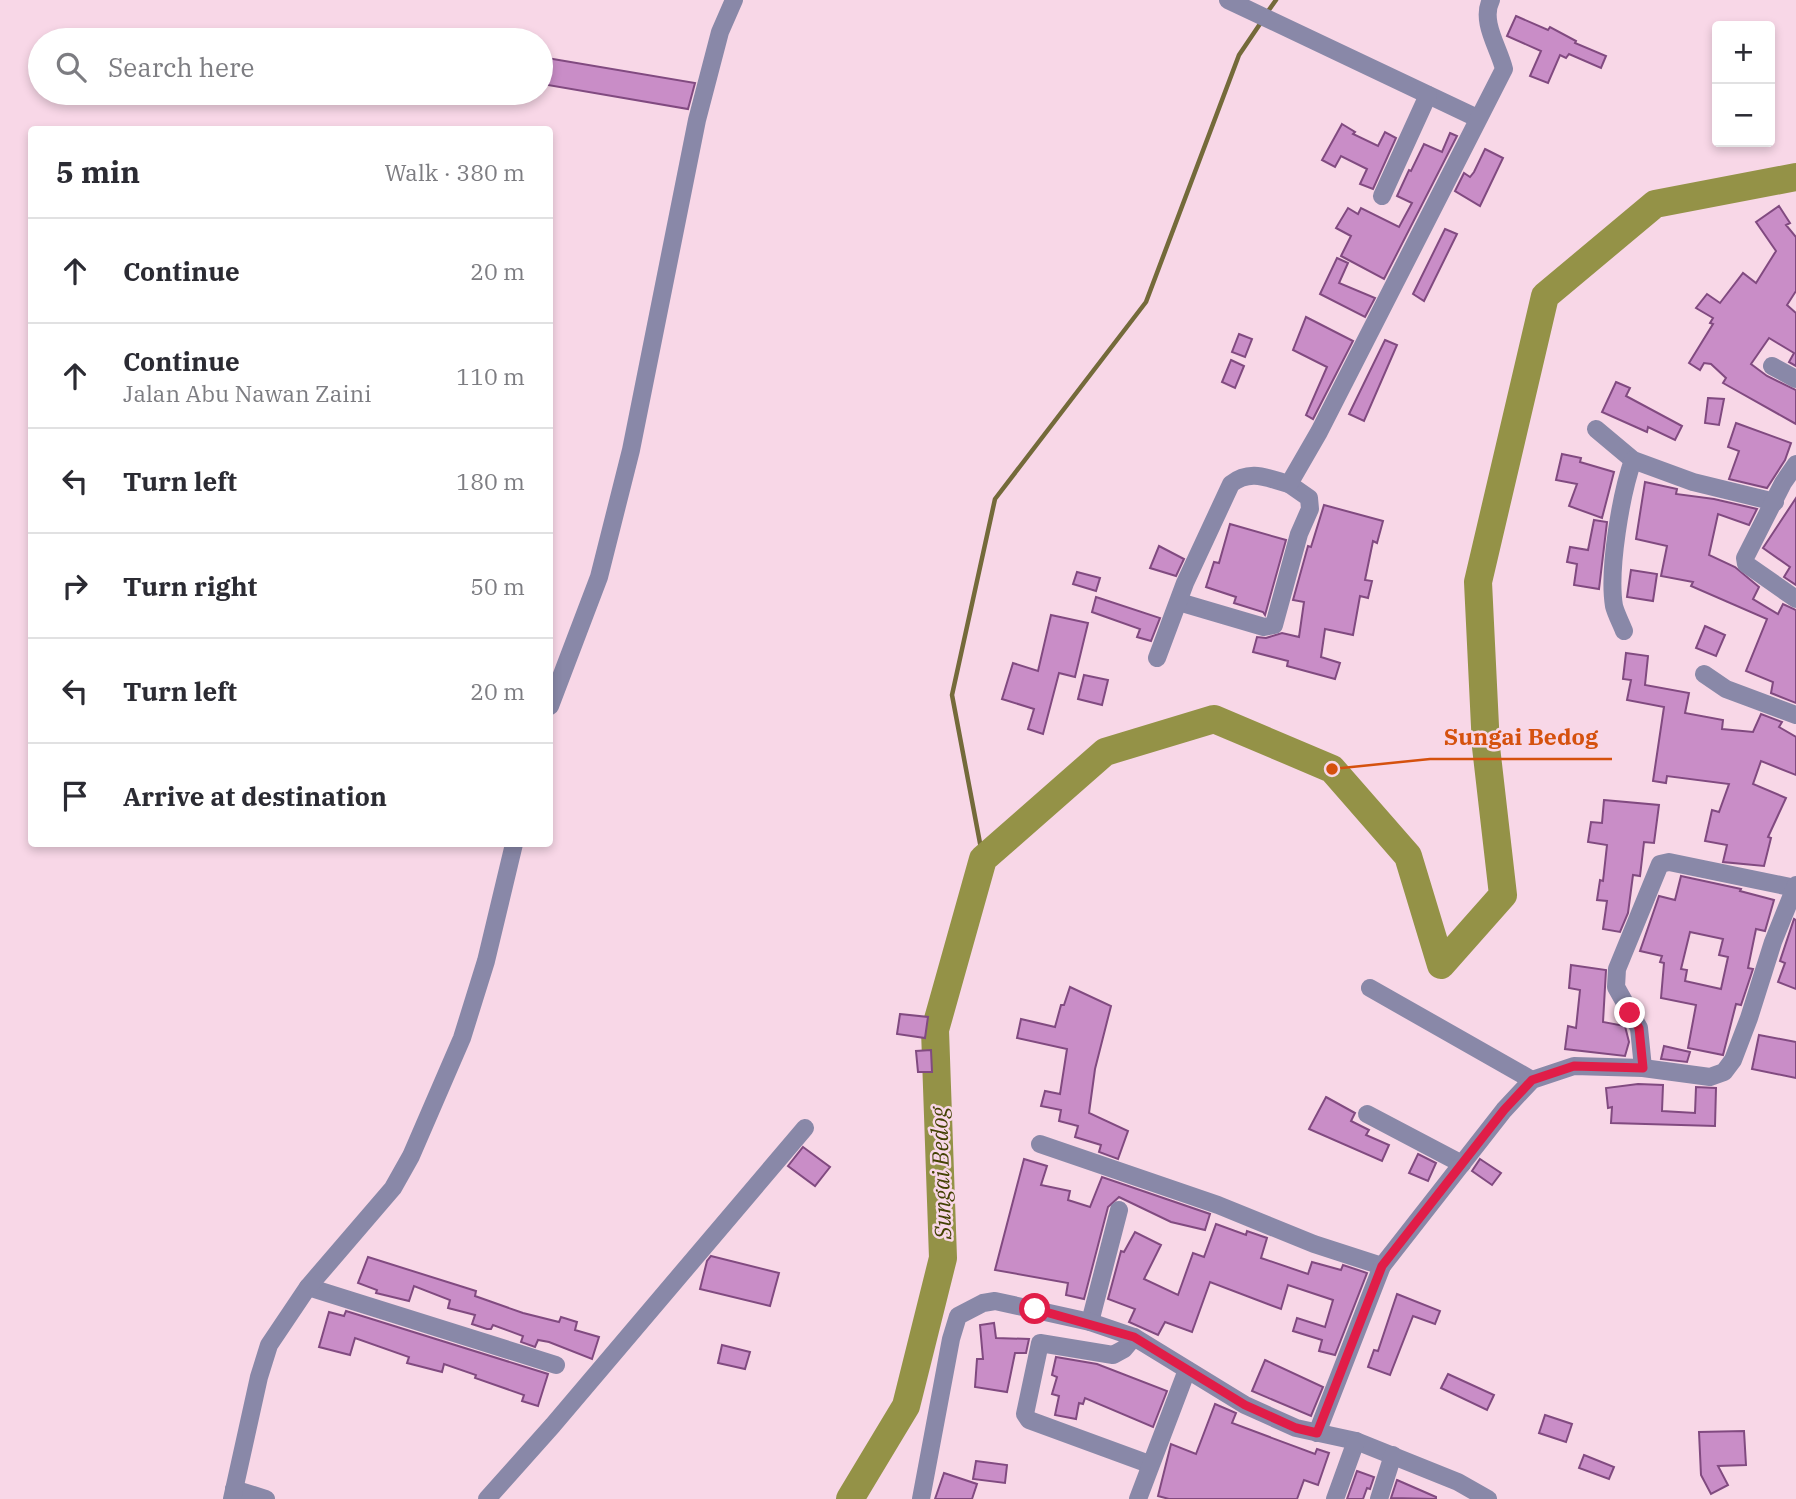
<!DOCTYPE html>
<html lang="en">
<head>
<meta charset="utf-8">
<style>
	body { margin:0; font-family:"IBM Plex Serif",serif; background:#f7f7f7; color:#2b2b33 }
	.controls { position:absolute; right:21px; top:21px; display:grid; overflow:hidden; border-radius:7px; box-shadow:0 4px 10px #0003 }
	.controls button { width:63px; height:63px; display:grid; place-items:center; padding:0; border:0; border-bottom:2px solid #e1e1e2; background:#fff; color:#2b2b33; font:35px sans-serif }
	.stop { position:absolute; width:21px; height:21px; margin:-16px; border:5px solid #e11d48; border-radius:50%; background:#fff }
	.stop.end { background:#e11d48; border-color:#fff; box-shadow:0 2px 7px #0008 }
	.list { margin:0; padding:0; list-style:none }
	h2 { display:flex; justify-content:space-between; align-items:center; height:91px; margin:0; padding:0 28px; font-size:30px }
	h2 small { font-size:23px; font-weight:400; color:#7c7c81 }
	.list li { display:grid; grid-template-columns:46px 1fr auto; gap:21px; align-items:center; box-sizing:border-box; height:105px; padding:0 28px; border-top:2px solid #e1e1e2 }
	.list b { display:block; font-size:26px; white-space:nowrap }
	.list p { margin:0; font-size:23px; white-space:nowrap; color:#7c7c81 }
	.list em { font-size:23px; font-style:normal; color:#7c7c81 }
	.icon { flex:none; width:38px; height:38px; fill:none; stroke:currentColor; stroke-width:2; stroke-linecap:round; stroke-linejoin:round }
	.map { position:relative; flex:none; width:1796px; height:1499px; overflow:hidden }
	.search { position:absolute; background:#fff; box-shadow:0 4px 10px #0003; left:28px; top:28px; width:525px; height:77px; display:flex; align-items:center; gap:18px; box-sizing:border-box; padding:0 24px; border-radius:38px; color:#7c7c81; font-size:26px }
	.panel { position:absolute; background:#fff; box-shadow:0 4px 10px #0003; left:28px; top:126px; width:525px; height:721px; border-radius:7px }
	.map>svg:first-child { display:block }
</style>
</head>
<body>
<div class="map">
<svg width="1796" height="1499" viewBox="0 0 1796 1499">
	<rect width="100%" height="100%" fill="#f8d7e7"/>
	<g fill="none" stroke-linecap="round" stroke-linejoin="round">
		<!-- stream -->
		<g stroke="#746a3a" stroke-width="4.5">
			<polyline points="1266,14 1276,0"/>
			<polyline points="983,859 952,695 995,499 1146,302 1239,55 1262,21"/>
		</g>
		<!-- river -->
		<polyline stroke="#949247" stroke-width="28" points="850,1499 906,1406 943,1258 935,1030 983,859 1105,752 1214,719 1332,769 1408,856 1441,965 1503,895 1486,747 1478,582 1545,296 1655,204 1796,177"/>
	</g>
	<!-- building -->
	<g fill="#c98dc7" stroke="#814a80" stroke-width="2" fill-rule="evenodd">
		<polygon points="1516,16 1548,30 1550,27 1576,41 1575,43 1606,56 1601,68 1569,54 1566,58 1560,55 1548,83 1530,76 1541,51 1507,36"/>
		<polygon points="547,58 695,83 688,109 542,84"/>
		<polygon points="1342,124 1355,132 1353,134 1378,146 1385,132 1396,138 1373,189 1360,184 1367,169 1341,156 1335,167 1322,160"/>
		<polygon points="1450,133 1457,136 1384,279 1341,256 1351,236 1336,228 1348,208 1358,214 1361,208 1399,227 1412,203 1397,196 1409,170 1411,171 1424,144 1442,152"/>
		<polygon points="1485,149 1503,158 1480,206 1455,191 1464,173 1470,177 1474,172"/>
		<polygon points="1779,206 1790,223 1786,225 1796,237 1796,291 1787,305 1796,313 1796,366 1789,362 1794,353 1769,338 1751,364 1767,376 1796,390 1796,424 1723,383 1726,378 1711,364 1704,363 1700,370 1689,363 1713,324 1710,323 1713,318 1696,308 1707,294 1720,303 1743,273 1756,283 1776,251 1756,222"/>
		<polygon points="1445,229 1457,234 1424,301 1413,294"/>
		<polygon points="1337,258 1348,263 1339,283 1375,298 1365,317 1320,294"/>
		<polygon points="1306,317 1353,341 1313,419 1306,415 1327,367 1293,350"/>
		<polygon points="1239,334 1252,339 1245,357 1232,352"/>
		<polygon points="1385,340 1397,345 1364,421 1349,414"/>
		<polygon points="1231,360 1244,366 1235,388 1222,382"/>
		<polygon points="1616,382 1630,388 1626,396 1682,426 1675,440 1648,427 1647,432 1602,412"/>
		<polygon points="1708,398 1724,399 1719,425 1705,423"/>
		<polygon points="1736,423 1791,443 1785,460 1767,488 1729,479 1739,451 1728,447"/>
		<polygon points="1562,454 1581,458 1580,462 1614,472 1602,518 1569,506 1577,484 1556,480"/>
		<polygon points="1645,482 1677,489 1676,494 1714,499 1757,509 1749,525 1718,514 1709,555 1735,567 1759,587 1753,599 1778,614 1783,604 1796,610 1796,703 1771,693 1773,682 1746,671 1767,619 1691,586 1693,582 1661,576 1667,546 1636,539"/>
		<polygon points="1796,498 1796,585 1784,577 1790,567 1763,548"/>
		<polygon points="1324,505 1383,521 1377,543 1373,541 1365,580 1372,581 1368,598 1360,596 1353,635 1325,629 1321,657 1340,663 1335,679 1287,666 1288,661 1253,652 1257,637 1266,638 1282,633 1299,637 1304,602 1293,600 1308,546 1311,547"/>
		<polygon points="1594,520 1607,522 1599,589 1574,585 1577,564 1567,562 1570,547 1588,550"/>
		<polygon points="1230,524 1286,540 1265,615 1263,612 1234,603 1236,597 1206,587 1214,562 1219,563"/>
		<polygon points="1159,546 1184,559 1176,576 1150,568"/>
		<polygon points="1631,570 1657,574 1653,601 1627,597"/>
		<polygon points="1077,572 1100,578 1096,591 1073,584"/>
		<polygon points="1096,597 1160,618 1151,641 1137,637 1140,629 1092,612"/>
		<polygon points="1051,615 1088,623 1075,677 1059,673 1043,734 1028,729 1034,709 1002,699 1013,663 1038,671"/>
		<polygon points="1705,626 1725,635 1716,656 1696,648"/>
		<polygon points="1626,653 1648,656 1645,685 1689,693 1685,713 1723,720 1722,729 1753,732 1761,714 1782,722 1779,727 1796,737 1796,775 1761,761 1753,784 1786,798 1768,837 1771,838 1764,866 1723,862 1727,845 1705,841 1712,810 1719,812 1729,784 1667,776 1666,783 1653,781 1664,707 1627,700 1631,680 1623,679"/>
		<polygon points="1084,675 1108,680 1102,705 1078,699"/>
		<polygon points="1604,800 1659,805 1654,843 1644,842 1640,876 1633,875 1628,913 1620,932 1603,929 1607,901 1597,900 1600,880 1603,881 1607,845 1588,842 1591,822 1602,823"/>
		<path d="M1681,876L1741,889L1740,891L1774,900L1765,931L1756,929L1748,968L1753,969L1741,1005L1736,1004L1723,1055L1688,1048L1696,1005L1661,998L1664,963L1660,962L1662,956L1640,951L1659,896L1675,900ZM1690,932L1723,939L1719,955L1728,957L1721,989L1685,981L1687,970L1681,969Z"/>
		<polygon points="1794,919 1796,920 1796,989 1778,982 1785,963 1780,961"/>
		<polygon points="1571,965 1606,970 1603,1022 1625,1026 1629,1042 1625,1056 1565,1049 1568,1026 1576,1028 1580,990 1569,988"/>
		<polygon points="1070,987 1111,1006 1095,1069 1089,1113 1128,1131 1118,1159 1099,1152 1101,1145 1075,1137 1078,1126 1059,1121 1061,1110 1041,1106 1045,1091 1060,1094 1067,1049 1017,1038 1021,1019 1055,1027 1061,1005 1064,1005"/>
		<polygon points="900,1014 928,1017 925,1038 897,1034"/>
		<polygon points="1759,1035 1796,1042 1796,1078 1752,1069"/>
		<polygon points="1664,1046 1690,1052 1687,1062 1661,1059"/>
		<polygon points="931,1050 932,1072 918,1072 916,1051"/>
		<polygon points="1638,1084 1663,1085 1662,1111 1695,1113 1696,1087 1716,1088 1715,1126 1611,1123 1612,1107 1608,1108 1606,1088"/>
		<polygon points="1326,1097 1355,1113 1351,1121 1369,1130 1366,1135 1389,1145 1382,1161 1309,1129"/>
		<polygon points="803,1147 830,1167 815,1186 788,1166"/>
		<polygon points="1418,1154 1436,1163 1428,1181 1409,1173"/>
		<polygon points="1024,1159 1047,1166 1041,1185 1070,1191 1068,1200 1090,1207 1102,1177 1210,1214 1205,1230 1171,1222 1119,1197 1108,1207 1084,1299 1066,1295 1068,1283 995,1270"/>
		<polygon points="1480,1159 1501,1173 1492,1185 1472,1171"/>
		<polygon points="1216,1224 1246,1235 1247,1231 1267,1238 1261,1258 1308,1274 1312,1262 1341,1270 1343,1265 1367,1273 1335,1355 1319,1351 1322,1340 1293,1331 1297,1318 1325,1327 1333,1300 1288,1285 1281,1309 1210,1282 1192,1332 1165,1322 1158,1335 1129,1322 1135,1309 1108,1299 1121,1251 1124,1252 1135,1232 1161,1245 1144,1279 1178,1295 1193,1253 1204,1257"/>
		<polygon points="711,1256 779,1273 770,1306 700,1289 707,1261"/>
		<polygon points="368,1257 476,1291 475,1296 523,1313 559,1322 561,1317 577,1322 575,1330 599,1337 592,1359 549,1342 538,1340 535,1347 521,1342 523,1336 493,1325 491,1329 487,1329 472,1324 475,1315 448,1308 450,1300 414,1286 409,1301 376,1293 377,1290 358,1283"/>
		<polygon points="1397,1294 1440,1311 1435,1324 1413,1316 1390,1375 1368,1367 1374,1350 1378,1351"/>
		<polygon points="346,1311 548,1374 538,1406 522,1401 524,1395 475,1378 476,1375 444,1364 442,1372 407,1363 409,1357 355,1338 350,1355 319,1347 329,1312 344,1316"/>
		<polygon points="994,1323 996,1338 1029,1339 1026,1353 1015,1353 1007,1392 975,1387 977,1359 983,1359 980,1325"/>
		<polygon points="722,1345 750,1352 745,1369 718,1363"/>
		<polygon points="1056,1357 1097,1364 1167,1391 1153,1427 1085,1398 1083,1404 1079,1403 1076,1419 1055,1415 1059,1396 1052,1394 1057,1377 1052,1375"/>
		<polygon points="1265,1360 1323,1387 1311,1416 1252,1391"/>
		<polygon points="1448,1374 1494,1395 1487,1410 1441,1388"/>
		<polygon points="1215,1404 1236,1413 1232,1423 1315,1454 1317,1449 1329,1453 1318,1485 1304,1480 1297,1499 1169,1499 1158,1496 1171,1444 1196,1454"/>
		<polygon points="1545,1415 1572,1424 1566,1442 1539,1433"/>
		<polygon points="1744,1431 1746,1465 1718,1466 1728,1485 1711,1494 1701,1475 1699,1432"/>
		<polygon points="1584,1455 1614,1467 1609,1479 1579,1468"/>
		<polygon points="976,1461 1007,1465 1005,1483 973,1479"/>
		<polygon points="1357,1471 1374,1477 1370,1489 1367,1488 1363,1499 1347,1499"/>
		<polygon points="944,1473 977,1484 972,1499 935,1499"/>
		<polygon points="1397,1480 1436,1497 1436,1499 1391,1498"/>
	</g>
	<g fill="none" stroke-linecap="round" stroke-linejoin="round">
		<!-- minor -->
		<g stroke="#8988a8" stroke-width="18">
			<polyline points="1228,0 1477,118"/>
			<polyline points="1382,196 1428,95"/>
			<polyline points="1772,366 1796,379"/>
			<polyline points="1596,429 1633,460 1693,482 1775,502"/>
			<polyline points="1796,464 1783,483 1745,558 1746,564 1796,599"/>
			<polyline points="1179,602 1264,627 1274,625 1299,534 1310,509 1309,498 1289,484"/>
			<path d="M1624,631C1621,623 1616,614 1614,606C1608,570 1621,494 1633,460"/>
			<path d="M1157,658L1185,583L1231,484C1250,469 1267,478 1289,484L1319,432L1504,69C1499,48 1480,21 1491,0"/>
			<polyline points="1704,674 1726,689 1796,715"/>
			<polyline points="550,706 599,577 631,450 697,120 720,32 734,0"/>
			<polyline points="1370,988 1532,1080"/>
			<polyline points="1643,1068 1639,1028 1616,987 1617,969 1660,864 1669,862 1795,888"/>
			<polyline points="1367,1114 1462,1164"/>
			<polyline points="1040,1144 1218,1205 1314,1244 1382,1266"/>
			<polyline points="308,1287 556,1365"/>
			<polyline points="1090,1322 1119,1210"/>
			<polyline points="1134,1337 1124,1349 1113,1355 1040,1343 1025,1414 1029,1420 1149,1464"/>
			<polyline points="1317,1433 1382,1266 1504,1110 1532,1080 1574,1066 1643,1068 1710,1077 1724,1072 1733,1060 1749,1018 1773,942 1796,885"/>
			<polyline points="234,1489 266,1499"/>
			<polyline points="232,1499 259,1377 269,1345 308,1287 393,1188 411,1156 462,1038 486,961 514,844"/>
			<polyline points="487,1499 553,1425 805,1128"/>
			<polyline points="921,1499 951,1339 958,1316 983,1303 995,1301 1090,1322 1134,1337 1245,1405 1296,1428 1356,1441 1458,1482 1488,1499"/>
			<polyline points="1138,1499 1187,1370"/>
			<polyline points="1335,1499 1356,1441"/>
			<polyline points="1379,1499 1393,1455"/>
		</g>
	</g>
	<g fill="none" stroke-linecap="round" stroke-linejoin="round">
		<!-- route -->
		<polyline stroke="#e11d48" stroke-width="9" points="1035,1309 1134,1337 1245,1405 1296,1428 1317,1433 1382,1266 1504,1110 1532,1080 1574,1066 1643,1068 1639,1028 1630,1013"/>
	</g>
	<g text-anchor="middle" dominant-baseline="central" stroke-width="5" stroke-linejoin="round" paint-order="stroke">
		<!-- water labels -->
		<g font-size="23" font-style="italic" fill="#434102" stroke="#f8d7e7">
			<text transform="translate(940 1173) rotate(-92)">Sungai Bedog</text>
		</g>
	</g>
	<!-- callouts -->
	<path fill="none" stroke="#d5510e" stroke-width="2.5" d="M1332 769L1430 759H1612"/>
	<circle fill="#d5510e" stroke="#f8d7e7" stroke-width="2.5" cx="1332" cy="769" r="7"/>
	<g font-size="23" text-anchor="middle" font-weight="bold" fill="#d5510e" stroke="#f8d7e7" stroke-width="5" stroke-linejoin="round" paint-order="stroke">
		<text x="1521" y="745">Sungai Bedog</text>
	</g>
</svg>
<div class="controls">
<button>+</button>
<button>−</button>
</div>
<div class="stop" style="left:1035px;top:1309px"></div>
<div class="stop end" style="left:1630px;top:1013px"></div>
<div class="search"><svg class="icon" aria-label="search" viewBox="0 0 24 24"><circle cx="10" cy="10" r="6"/><path d="M15 15l6 6"/></svg>Search here</div>
<section class="panel">
<h2>5 min<small>Walk · 380 m</small></h2>
<ul class="list">
<li><svg class="icon" aria-label="ahead" viewBox="0 0 24 24"><path d="M12 20V5M6 11l6-6 6 6"/></svg><div><b>Continue</b></div><em>20 m</em></li>
<li><svg class="icon" aria-label="ahead" viewBox="0 0 24 24"><path d="M12 20V5M6 11l6-6 6 6"/></svg><div><b>Continue</b><p>Jalan Abu Nawan Zaini</p></div><em>110 m</em></li>
<li><svg class="icon" aria-label="left" viewBox="0 0 24 24"><path d="M17 20v-9H6M10 6l-5 5 5 5"/></svg><div><b>Turn left</b></div><em>180 m</em></li>
<li><svg class="icon" aria-label="right" viewBox="0 0 24 24"><path d="M7 20v-9h11M14 6l5 5-5 5"/></svg><div><b>Turn right</b></div><em>50 m</em></li>
<li><svg class="icon" aria-label="left" viewBox="0 0 24 24"><path d="M17 20v-9H6M10 6l-5 5 5 5"/></svg><div><b>Turn left</b></div><em>20 m</em></li>
<li><svg class="icon" aria-label="arrive" viewBox="0 0 24 24"><path d="M6 21V4h12l-3 4 3 4H6"/></svg><div><b>Arrive at destination</b></div></li>
</ul>
</section>
</div>
</body>
</html>
